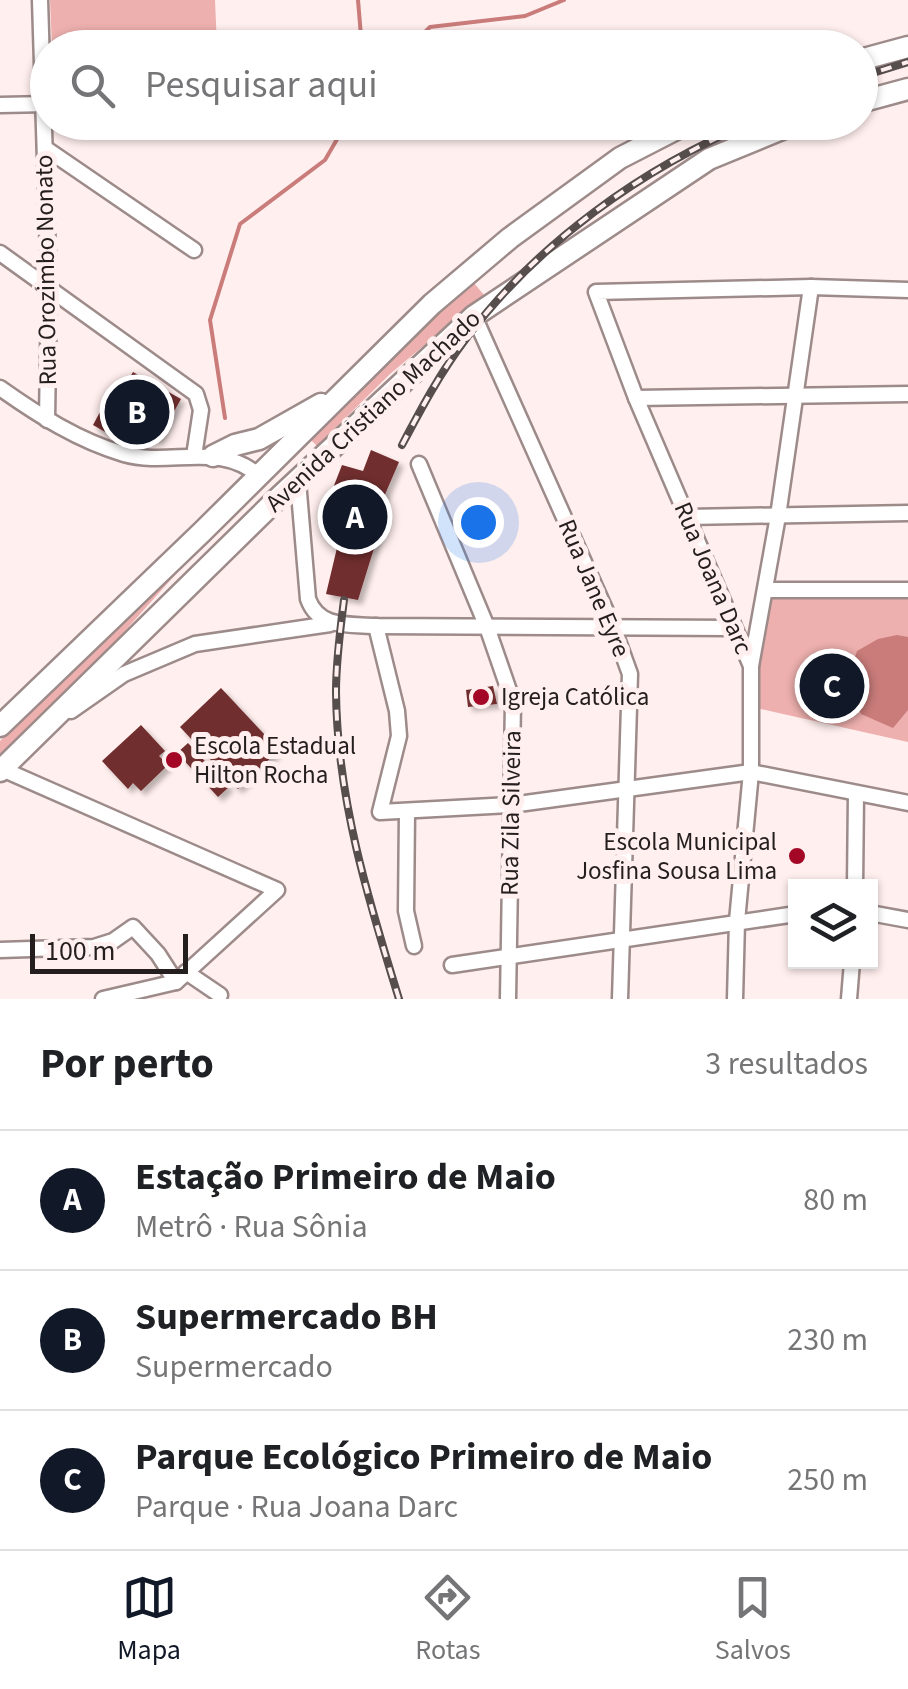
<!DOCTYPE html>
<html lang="pt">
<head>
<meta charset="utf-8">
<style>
	body { margin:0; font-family:"Source Sans 3",sans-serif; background:#f2f2f2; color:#202124 }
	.controls { position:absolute; right:30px; bottom:30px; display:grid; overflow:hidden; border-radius:0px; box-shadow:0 2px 8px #0004 }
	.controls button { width:90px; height:90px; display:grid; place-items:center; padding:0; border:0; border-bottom:2px solid #e0e0e0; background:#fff; color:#202124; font:50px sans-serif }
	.scale { position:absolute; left:30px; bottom:25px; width:158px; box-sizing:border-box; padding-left:10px; border:5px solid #251e1e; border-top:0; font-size:28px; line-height:35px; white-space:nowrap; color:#251e1e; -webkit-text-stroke:8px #ffefee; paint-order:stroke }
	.you { position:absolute; left:478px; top:522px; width:35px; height:35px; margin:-25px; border:8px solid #fff; border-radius:50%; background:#1a73e8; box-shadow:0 0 0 15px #1a73e833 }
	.badge { display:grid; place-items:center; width:65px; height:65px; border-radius:50%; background:#111827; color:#fff; font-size:32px; font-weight:700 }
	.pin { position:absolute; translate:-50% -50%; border:5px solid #fff; box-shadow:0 2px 10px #0006 }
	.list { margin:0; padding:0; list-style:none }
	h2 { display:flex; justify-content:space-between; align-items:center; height:130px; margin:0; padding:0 40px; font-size:42px }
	h2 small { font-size:32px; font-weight:400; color:#757577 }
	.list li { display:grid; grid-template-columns:65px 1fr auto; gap:30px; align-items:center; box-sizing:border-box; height:140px; padding:0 40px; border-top:2px solid #e0e0e0 }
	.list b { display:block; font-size:38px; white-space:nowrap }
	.list p { margin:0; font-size:32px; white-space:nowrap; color:#757577 }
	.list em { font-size:32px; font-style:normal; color:#757577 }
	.icon { flex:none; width:55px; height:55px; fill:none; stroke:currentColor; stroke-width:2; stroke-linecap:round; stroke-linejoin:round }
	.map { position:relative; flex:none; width:908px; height:999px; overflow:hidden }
	.search { position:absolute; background:#fff; box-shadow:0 2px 8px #0004; left:30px; right:30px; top:30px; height:110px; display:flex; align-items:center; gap:25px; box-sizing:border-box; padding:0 35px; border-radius:55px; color:#757577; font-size:38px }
	.sheet { height:550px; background:#fff }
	nav { display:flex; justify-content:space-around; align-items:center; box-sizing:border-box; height:140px; border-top:2px solid #e0e0e0; background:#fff; font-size:28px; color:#757577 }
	nav a { display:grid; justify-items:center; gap:5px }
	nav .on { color:#111827 }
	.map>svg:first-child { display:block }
</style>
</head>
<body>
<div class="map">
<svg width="908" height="999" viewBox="0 0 908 999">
	<defs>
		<filter id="shadow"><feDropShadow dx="4.5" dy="4.5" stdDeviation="2.5" flood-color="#0004"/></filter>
	</defs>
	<rect width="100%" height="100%" fill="#ffefee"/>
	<!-- green -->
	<g fill="#edb0ae">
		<polygon points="50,0 215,0 217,47 52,47"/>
		<polygon points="473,282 484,295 390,374 317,446 309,438 388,354"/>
		<polygon points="173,573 175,575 98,661 0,756 0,741"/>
		<polygon points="771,593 908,593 908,742 756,708 757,664"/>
	</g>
	<!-- water -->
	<polygon fill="#c97c7a" points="897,635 908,637 908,710 893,728 861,714 848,678 857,651 878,639"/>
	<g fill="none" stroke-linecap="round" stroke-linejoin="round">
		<!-- stream -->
		<g stroke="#c97c7a" stroke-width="4">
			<polyline points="358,0 362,48"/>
			<polyline points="409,48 430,27 525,16 564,0"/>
			<polyline points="225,418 210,320 240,224 325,160 347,122"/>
		</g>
	</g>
	<!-- building -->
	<g fill="#712d2e" filter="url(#shadow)">
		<polygon points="133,372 181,399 158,440 148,434 145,440 113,422 107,433 93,425 108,397 116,402"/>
		<polygon points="371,450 399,462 380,506 384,516 358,600 326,594 341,531 319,524 342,465 363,471"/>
		<polygon points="493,686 497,704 468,707 466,690"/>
		<polygon points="221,688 279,750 238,789 180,727"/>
		<polygon points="141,725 165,751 159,756 168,765 141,791 133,783 128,789 102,761"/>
		<polygon points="188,743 229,787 218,797 177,753"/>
	</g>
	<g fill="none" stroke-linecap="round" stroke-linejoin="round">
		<!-- minor casing -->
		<g stroke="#9d8b8a" stroke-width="19">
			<g id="minor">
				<polyline points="40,0 49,289 47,420"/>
				<polyline points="0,105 48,104"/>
				<polyline points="45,148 194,250"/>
				<polyline points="0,253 196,394 201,410 194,456"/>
				<polyline points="474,316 613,627 630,674 620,999"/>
				<path d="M0,388C38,415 79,441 124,454C170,467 220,441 259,476"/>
				<polyline points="636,398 908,394"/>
				<polyline points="419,464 487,627 513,702 508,999"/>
				<path d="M298,481L308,599C319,629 349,624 376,626L734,628"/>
				<polyline points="688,517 908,513"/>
				<polyline points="766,590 908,590"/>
				<polyline points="376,626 397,711 399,736 380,812 511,805 751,772 908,803"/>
				<polyline points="751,666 778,516 811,287"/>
				<polyline points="71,711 124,674 195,644 330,624"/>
				<polyline points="2,769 277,890 176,982 103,999"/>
				<polyline points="407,812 406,911 414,946"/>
				<polyline points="855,886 856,794"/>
				<polyline points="870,913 908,920"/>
				<polyline points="0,950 94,947 113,941 133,927 158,954 176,982"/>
				<polyline points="452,965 796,914"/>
				<polyline points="186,972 220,995"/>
				<polyline points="735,999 737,921 751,772 751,666 636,398 596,292 811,287 908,290"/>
				<polyline points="849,999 852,962"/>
			</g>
		</g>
		<!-- highway casing -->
		<g stroke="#9d8b8a" stroke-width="25">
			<g id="highway">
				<polyline points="860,60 908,47"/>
				<polyline points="860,102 908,89"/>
				<polyline points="213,456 235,445 259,439 321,404"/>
				<polyline points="0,726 202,532 432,304 510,238 620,158 690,122"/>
				<polyline points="0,771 275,501 474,316 709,159 799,122"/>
			</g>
		</g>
		<!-- minor -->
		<use href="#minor" stroke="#fff" stroke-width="14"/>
		<!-- highway -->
		<use href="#highway" stroke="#fff" stroke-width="20"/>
		<!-- rail casing -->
		<g stroke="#564d4d" stroke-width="8">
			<g id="rail">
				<polyline points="860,77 908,62"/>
				<path d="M402,445C421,409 440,373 465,340C536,244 643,167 753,122"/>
				<path d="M344,600C340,631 336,661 336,692C337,798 368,899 399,999"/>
			</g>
		</g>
		<!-- rail -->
		<use href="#rail" stroke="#ffefee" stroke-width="4" stroke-dasharray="11" stroke-linecap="butt"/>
	</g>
	<!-- markers -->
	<g fill="#a40726" stroke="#ffefee" stroke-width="4">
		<circle cx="481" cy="697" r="10"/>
		<circle cx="174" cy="760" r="10"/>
		<circle cx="797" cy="856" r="10"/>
	</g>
	<g text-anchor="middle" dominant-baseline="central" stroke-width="10" stroke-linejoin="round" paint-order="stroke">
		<!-- street labels -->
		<g font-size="25" fill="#251e1e" stroke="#ffefee">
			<text transform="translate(46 270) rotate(-91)">Rua Orozimbo Nonato</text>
			<text transform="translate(373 411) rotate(-43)">Avenida Cristiano Machado</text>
			<text transform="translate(713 578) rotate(67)">Rua Joana Darc</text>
			<text transform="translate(594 588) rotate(67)">Rua Jane Eyre</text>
			<text transform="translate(511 813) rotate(-89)">Rua Zila Silveira</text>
		</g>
		<!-- poi labels -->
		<g font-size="25" fill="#251e1e" stroke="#ffefee" text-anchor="start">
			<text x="501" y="697">Igreja Católica</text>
			<text x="194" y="746">Escola Estadual<tspan x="194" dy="29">Hilton Rocha</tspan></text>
			<text x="777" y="842" text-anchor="end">Escola Municipal<tspan x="777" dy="29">Josfina Sousa Lima</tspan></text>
		</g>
	</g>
</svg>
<div class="controls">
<button><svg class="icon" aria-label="layers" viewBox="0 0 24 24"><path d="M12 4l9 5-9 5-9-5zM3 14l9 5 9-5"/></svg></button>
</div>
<div class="scale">100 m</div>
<div class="you"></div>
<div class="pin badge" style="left:355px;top:517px">A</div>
<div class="pin badge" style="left:137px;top:412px">B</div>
<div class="pin badge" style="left:832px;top:686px">C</div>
<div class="search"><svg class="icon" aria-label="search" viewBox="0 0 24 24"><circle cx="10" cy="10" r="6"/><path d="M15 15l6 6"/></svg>Pesquisar aqui</div>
</div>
<section class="sheet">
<h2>Por perto<small>3 resultados</small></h2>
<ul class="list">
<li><span class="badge">A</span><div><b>Estação Primeiro de Maio</b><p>Metrô · Rua Sônia</p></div><em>80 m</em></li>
<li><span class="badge">B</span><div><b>Supermercado BH</b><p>Supermercado</p></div><em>230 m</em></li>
<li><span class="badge">C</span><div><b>Parque Ecológico Primeiro de Maio</b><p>Parque · Rua Joana Darc</p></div><em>250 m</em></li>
</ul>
</section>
<nav>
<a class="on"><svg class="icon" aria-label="map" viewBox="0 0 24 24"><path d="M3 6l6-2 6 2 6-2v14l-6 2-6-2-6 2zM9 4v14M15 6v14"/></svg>Mapa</a>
<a><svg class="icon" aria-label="directions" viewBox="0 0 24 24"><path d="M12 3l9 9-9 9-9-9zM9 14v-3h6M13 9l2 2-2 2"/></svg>Rotas</a>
<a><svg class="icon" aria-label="saved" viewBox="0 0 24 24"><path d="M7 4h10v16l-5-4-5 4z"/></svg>Salvos</a>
</nav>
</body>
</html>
